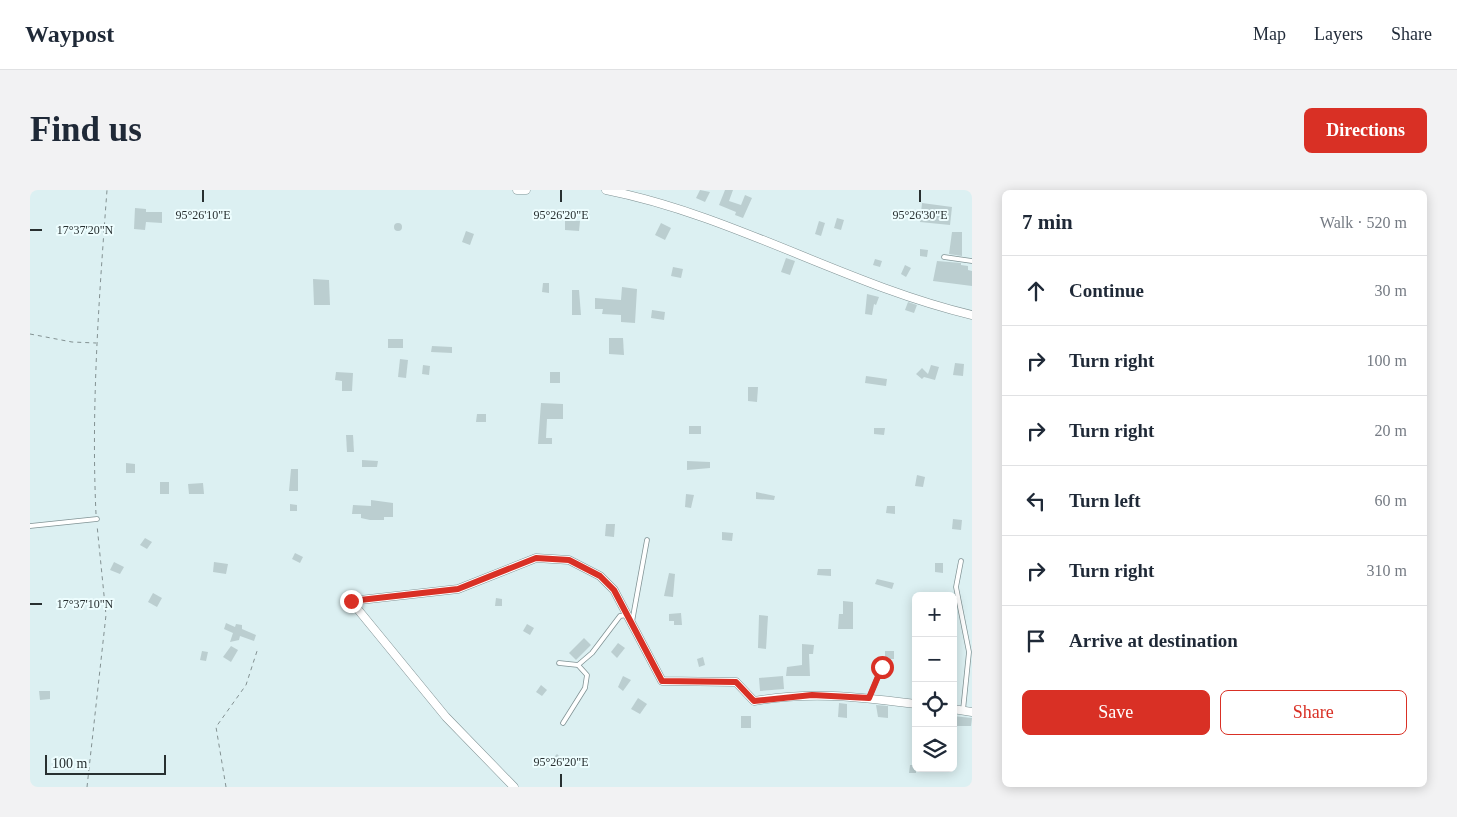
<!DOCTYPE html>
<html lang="en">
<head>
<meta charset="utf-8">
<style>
	body { margin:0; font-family:Georgia,serif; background:#f2f2f3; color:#1f2937 }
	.controls { position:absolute; right:15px; bottom:15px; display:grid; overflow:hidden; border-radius:8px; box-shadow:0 2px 12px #0003 }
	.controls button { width:45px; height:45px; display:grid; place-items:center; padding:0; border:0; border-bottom:1px solid #e0e1e3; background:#fff; color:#1f2937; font:25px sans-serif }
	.scale { position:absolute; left:15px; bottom:12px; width:121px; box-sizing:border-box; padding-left:5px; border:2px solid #283031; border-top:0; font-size:14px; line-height:18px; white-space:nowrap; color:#283031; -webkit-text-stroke:4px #edfdfe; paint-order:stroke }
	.stop { position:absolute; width:15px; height:15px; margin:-11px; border:4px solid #d93025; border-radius:50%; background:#fff }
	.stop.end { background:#d93025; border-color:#fff; box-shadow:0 1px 5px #0008 }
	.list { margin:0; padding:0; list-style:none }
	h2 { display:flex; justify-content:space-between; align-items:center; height:65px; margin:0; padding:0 20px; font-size:21px }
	h2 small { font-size:16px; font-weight:400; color:#747a83 }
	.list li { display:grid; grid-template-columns:32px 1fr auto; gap:15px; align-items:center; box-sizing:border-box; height:70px; padding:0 20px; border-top:1px solid #e0e1e3 }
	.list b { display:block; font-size:19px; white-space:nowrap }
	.list em { font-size:16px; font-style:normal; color:#747a83 }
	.actions { display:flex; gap:10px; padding:15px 20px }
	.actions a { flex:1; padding:11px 0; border:1px solid #d93025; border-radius:8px; text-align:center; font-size:18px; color:#d93025 }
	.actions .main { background:#d93025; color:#fff }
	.icon { flex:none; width:28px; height:28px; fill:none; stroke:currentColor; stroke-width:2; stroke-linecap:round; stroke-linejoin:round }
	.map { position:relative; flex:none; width:942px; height:597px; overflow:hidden; border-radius:8px }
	header { display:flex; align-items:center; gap:30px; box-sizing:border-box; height:70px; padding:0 25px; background:#fff; border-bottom:1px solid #e0e1e3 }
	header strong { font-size:24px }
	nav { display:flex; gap:28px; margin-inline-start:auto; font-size:18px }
	.intro { display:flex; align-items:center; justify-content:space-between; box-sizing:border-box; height:120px; padding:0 30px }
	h1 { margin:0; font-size:35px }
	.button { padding:12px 22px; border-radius:8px; background:#d93025; color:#fff; font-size:18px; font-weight:700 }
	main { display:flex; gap:30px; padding:0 30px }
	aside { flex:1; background:#fff; border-radius:8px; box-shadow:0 2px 12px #0003 }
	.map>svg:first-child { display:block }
</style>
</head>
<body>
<header>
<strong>Waypost</strong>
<nav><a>Map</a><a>Layers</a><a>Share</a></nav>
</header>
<div class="intro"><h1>Find us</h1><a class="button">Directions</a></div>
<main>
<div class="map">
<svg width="942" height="597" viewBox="0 0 942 597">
	<rect width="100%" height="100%" fill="#dcf0f2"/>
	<!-- building -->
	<g fill="#bbced0">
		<polygon points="670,0 680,2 675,12 666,8"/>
		<polygon points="695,0 703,0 699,11 711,15 715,5 722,8 713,28 705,25 706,22 689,15"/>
		<polygon points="892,13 922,17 920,35 890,32"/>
		<polygon points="105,18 116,19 116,22 132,22 132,33 116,32 115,40 104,39"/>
		<polygon points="807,28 814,30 811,40 804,38"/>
		<polygon points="535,31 550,31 549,41 535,40"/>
		<polygon points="789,31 795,33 791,46 785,44"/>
		<circle cx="368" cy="37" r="4"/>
		<polygon points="631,33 641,38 635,50 625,45"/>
		<polygon points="436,41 444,44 440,55 432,52"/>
		<polygon points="922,42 932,42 932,66 919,64"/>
		<polygon points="890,59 898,60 897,67 890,66"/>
		<polygon points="756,68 765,71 760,85 751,82"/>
		<polygon points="845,69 852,71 850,77 843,75"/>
		<polygon points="907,71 931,73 931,75 938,76 938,80 942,81 942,96 903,91"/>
		<polygon points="875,75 881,78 876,87 871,84"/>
		<polygon points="643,77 653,79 651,88 641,86"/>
		<polygon points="283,89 299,90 300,115 284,115"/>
		<polygon points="513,93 519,93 519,103 512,102"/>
		<polygon points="592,97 607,99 605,133 591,132 591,125 572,124 573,119 565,119 565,108 591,110"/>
		<polygon points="542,100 549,100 551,125 542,125"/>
		<polygon points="837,104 849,107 846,115 844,114 842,125 835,124"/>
		<polygon points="878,112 887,115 884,123 875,120"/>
		<polygon points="622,120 635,122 634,130 621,128"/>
		<polygon points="579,148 593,148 594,165 579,164"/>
		<rect x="358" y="149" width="15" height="9"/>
		<polygon points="402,156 422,157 422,163 401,162"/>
		<polygon points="370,169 378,170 376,188 368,187"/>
		<polygon points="925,173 934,174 933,186 923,185"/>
		<polygon points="393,175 400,176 399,185 392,184"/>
		<polygon points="901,175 909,177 905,190 894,187 892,189 886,184 892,178 898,184"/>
		<polygon points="306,182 323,183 322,201 312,201 312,191 305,190"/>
		<rect x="520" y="182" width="10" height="11"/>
		<polygon points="836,186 857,189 856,196 835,193"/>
		<polygon points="718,197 728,197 727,212 718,211"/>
		<polygon points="511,213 533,214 533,229 517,229 516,248 522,248 522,254 508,254"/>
		<polygon points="447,224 456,224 456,232 446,232"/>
		<rect x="659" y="236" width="12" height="8"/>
		<polygon points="844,238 855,238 854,245 844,244"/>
		<polygon points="316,245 323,245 324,262 317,262"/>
		<polygon points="332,270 348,271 347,277 332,277"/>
		<polygon points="657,271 680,272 680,278 657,280"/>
		<polygon points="96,273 105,274 105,283 96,283"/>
		<polygon points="261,279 268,279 268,301 259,301"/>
		<polygon points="887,285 895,287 893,297 885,296"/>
		<rect x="130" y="292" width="9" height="12"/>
		<polygon points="173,293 174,304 159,304 158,294"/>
		<polygon points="726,302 745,306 744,310 726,309"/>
		<polygon points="656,304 664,305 661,318 655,317"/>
		<polygon points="341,310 363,313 363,327 354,327 354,330 340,330 331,328 331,324 322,324 323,315 341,316"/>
		<polygon points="260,314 267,315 267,321 260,321"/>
		<polygon points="857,316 865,316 865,324 856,323"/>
		<polygon points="923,329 932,330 931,340 922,339"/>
		<polygon points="576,334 585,334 584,347 575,346"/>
		<polygon points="692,342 703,343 702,351 692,350"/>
		<polygon points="115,348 122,352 117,359 110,355"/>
		<polygon points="265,363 273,367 270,373 262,369"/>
		<polygon points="84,372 94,377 90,384 80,380"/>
		<polygon points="184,372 198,374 196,384 183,382"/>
		<polygon points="905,373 913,373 913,383 905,382"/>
		<polygon points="788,379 801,379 801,386 787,385"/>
		<polygon points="639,383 645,384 643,407 634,406"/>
		<polygon points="847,389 864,393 862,399 845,394"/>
		<polygon points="123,403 132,408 127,417 118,412"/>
		<polygon points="466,408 472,409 472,416 465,416"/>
		<polygon points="813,411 823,412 823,439 808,439 809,424 813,424"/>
		<polygon points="651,423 652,435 644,435 644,431 639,431 639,424"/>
		<polygon points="729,425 738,426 736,459 728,458"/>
		<polygon points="196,433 205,437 206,434 212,435 212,439 226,445 224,451 210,446 209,450 200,452 203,443 194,439"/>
		<polygon points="497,434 504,438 500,445 493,441"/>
		<polygon points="554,448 561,455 546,470 539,463"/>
		<polygon points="588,453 595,458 587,468 581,462"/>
		<polygon points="772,454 784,455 783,464 779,464 780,486 756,486 757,477 772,475"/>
		<polygon points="201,456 208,460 201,472 193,467"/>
		<polygon points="172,461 178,462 176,471 170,470"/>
		<rect x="855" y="461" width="9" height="8"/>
		<polygon points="673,467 675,475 669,477 667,469"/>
		<polygon points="593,486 601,490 593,501 588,497"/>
		<polygon points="753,486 754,499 730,501 729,488"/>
		<polygon points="511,495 517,500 512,506 506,502"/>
		<polygon points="9,501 20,501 20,509 10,510"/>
		<polygon points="608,508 617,514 610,524 601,519"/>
		<polygon points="809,513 817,514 817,528 808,527"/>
		<polygon points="846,515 858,516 858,528 848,527"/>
		<rect x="711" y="526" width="10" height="12"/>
		<polygon points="923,526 942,528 941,536 923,536"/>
		<polygon points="527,564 532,569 527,574 522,569"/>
		<polygon points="880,575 886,575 886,583 879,583"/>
	</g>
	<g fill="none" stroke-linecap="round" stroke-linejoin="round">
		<!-- lane casing -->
		<g stroke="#819395" stroke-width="5.5">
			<g id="lane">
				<polyline points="914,67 942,71"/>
				<polyline points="0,336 67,329"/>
				<polyline points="931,371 926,397 939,462 933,520"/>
				<polyline points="602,432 617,350"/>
				<polyline points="529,473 548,475 557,485 555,498 533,533"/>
				<polyline points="548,475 562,463 590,426 597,425"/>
				<polyline points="839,508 852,477"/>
			</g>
		</g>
		<!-- street casing -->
		<g stroke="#819395" stroke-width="9">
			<g id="street">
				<polyline points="487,0 496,0"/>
				<path d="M576,0C703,25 816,95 942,125"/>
				<path d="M321,411L428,399L506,368L539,370L570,386L584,400L632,491L706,492L724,511C782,501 828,507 886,514"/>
				<polyline points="321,411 416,527 484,597"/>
				<polyline points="923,519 942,522"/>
			</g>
		</g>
		<!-- path -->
		<g stroke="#839192" stroke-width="1" stroke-dasharray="4 4" stroke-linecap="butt">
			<polyline points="0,144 42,152 66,153"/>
			<path d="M66,324C61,216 69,108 77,0"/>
			<polyline points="57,597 76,425 67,335"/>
			<polyline points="196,597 186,537 216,495 228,458"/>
		</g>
		<!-- lane -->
		<use href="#lane" stroke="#fff" stroke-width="4"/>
		<!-- street -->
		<use href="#street" stroke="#fff" stroke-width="8"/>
	</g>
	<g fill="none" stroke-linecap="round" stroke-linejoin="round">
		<!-- route -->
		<polyline stroke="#d93025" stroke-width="6" points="321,411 428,399 506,368 539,370 570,386 584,400 632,491 706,492 724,511 782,505 839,508 852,477"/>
	</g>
	<!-- ticks -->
	<path fill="none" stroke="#283031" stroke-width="2" d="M173,0V12M531,0V12M890,0V12M0,40H12M0,414H12M531,584V597"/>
	<g font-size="12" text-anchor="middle" fill="#283031" stroke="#edfdfe" stroke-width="4" stroke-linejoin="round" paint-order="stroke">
		<text x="173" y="29">95°26'10"E</text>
		<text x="531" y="29">95°26'20"E</text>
		<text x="890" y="29">95°26'30"E</text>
		<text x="55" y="44">17°37'20"N</text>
		<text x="55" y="418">17°37'10"N</text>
		<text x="531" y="576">95°26'20"E</text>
	</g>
</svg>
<div class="controls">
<button>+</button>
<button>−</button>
<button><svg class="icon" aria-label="locate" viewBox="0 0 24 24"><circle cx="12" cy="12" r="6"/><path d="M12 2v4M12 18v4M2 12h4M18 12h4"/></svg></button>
<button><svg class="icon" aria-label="layers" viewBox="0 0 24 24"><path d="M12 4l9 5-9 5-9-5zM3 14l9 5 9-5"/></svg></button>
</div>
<div class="scale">100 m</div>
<div class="stop" style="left:852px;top:477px"></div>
<div class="stop end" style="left:321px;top:411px"></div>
</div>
<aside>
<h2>7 min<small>Walk · 520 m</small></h2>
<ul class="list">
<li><svg class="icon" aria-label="ahead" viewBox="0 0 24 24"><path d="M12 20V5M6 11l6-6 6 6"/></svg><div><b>Continue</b></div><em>30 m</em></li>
<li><svg class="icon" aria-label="right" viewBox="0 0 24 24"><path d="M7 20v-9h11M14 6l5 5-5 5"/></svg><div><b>Turn right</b></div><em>100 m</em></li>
<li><svg class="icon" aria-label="right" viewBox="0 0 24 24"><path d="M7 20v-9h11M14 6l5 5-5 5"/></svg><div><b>Turn right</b></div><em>20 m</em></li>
<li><svg class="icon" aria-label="left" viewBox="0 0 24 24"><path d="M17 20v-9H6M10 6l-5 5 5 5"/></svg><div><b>Turn left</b></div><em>60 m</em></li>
<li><svg class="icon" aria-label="right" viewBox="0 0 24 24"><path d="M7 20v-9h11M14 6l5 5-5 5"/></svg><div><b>Turn right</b></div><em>310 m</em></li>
<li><svg class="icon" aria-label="arrive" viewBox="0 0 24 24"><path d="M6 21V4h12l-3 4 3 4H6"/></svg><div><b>Arrive at destination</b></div></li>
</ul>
<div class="actions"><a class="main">Save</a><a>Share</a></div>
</aside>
</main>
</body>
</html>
